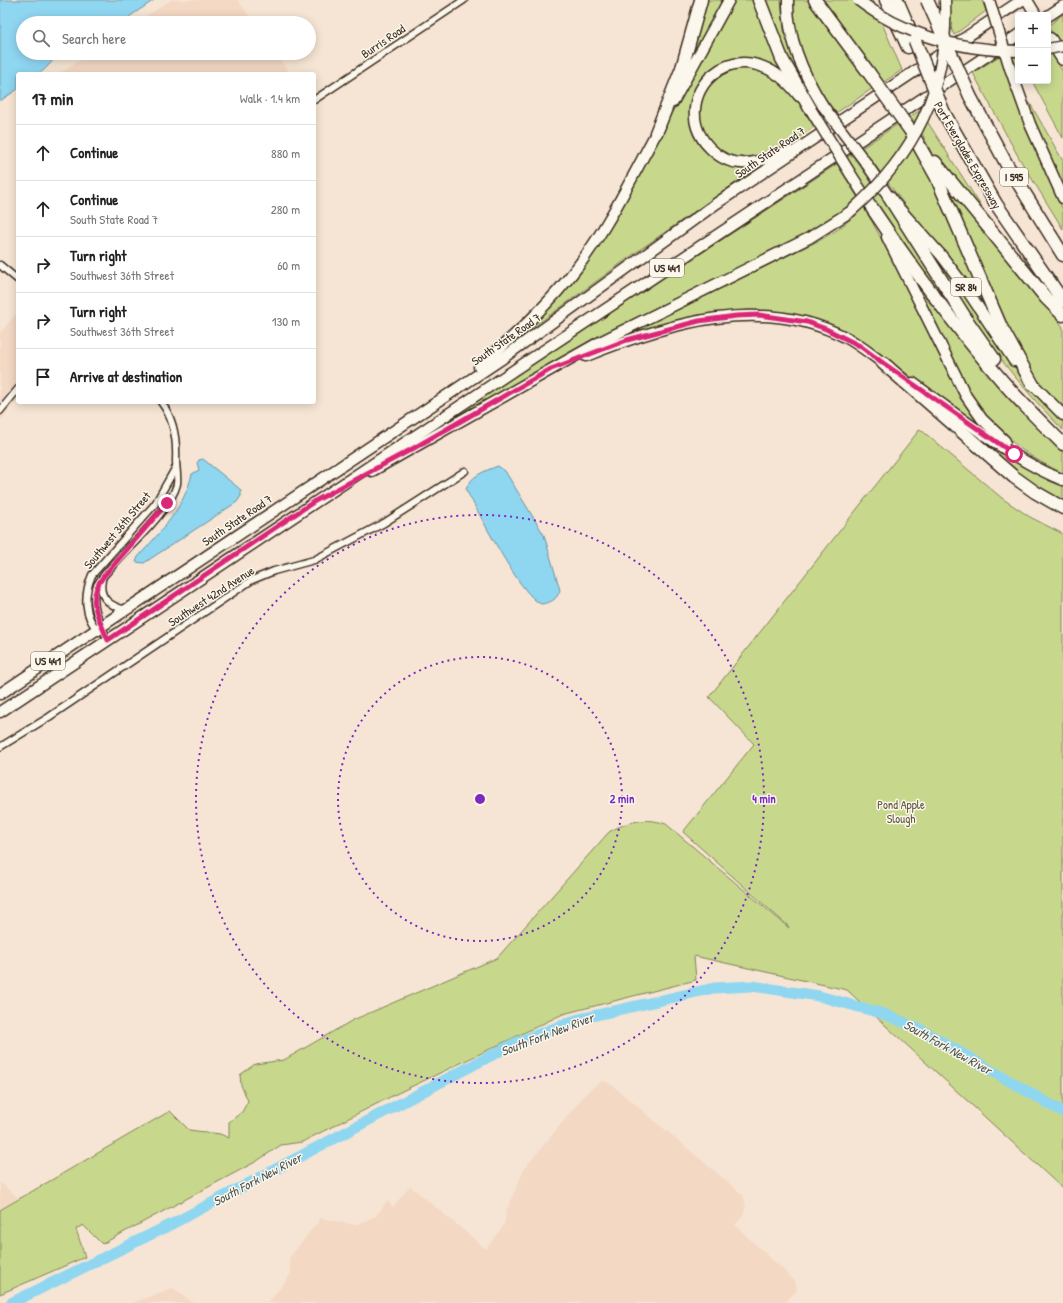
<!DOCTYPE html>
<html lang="en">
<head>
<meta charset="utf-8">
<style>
	body { margin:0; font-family:"Patrick Hand",sans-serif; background:#f6f6f6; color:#222 }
	.controls { position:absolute; right:12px; top:12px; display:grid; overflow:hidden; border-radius:4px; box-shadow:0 2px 10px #0003 }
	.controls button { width:36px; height:36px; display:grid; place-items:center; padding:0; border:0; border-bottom:1px solid #e0e0e0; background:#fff; color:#222; font:20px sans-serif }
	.stop { position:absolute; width:12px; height:12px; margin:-9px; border:3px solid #db2777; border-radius:50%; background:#fff }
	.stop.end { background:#db2777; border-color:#fff; box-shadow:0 1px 4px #0008 }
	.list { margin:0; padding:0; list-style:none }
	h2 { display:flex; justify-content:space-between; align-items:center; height:52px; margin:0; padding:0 16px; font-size:17px }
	h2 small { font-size:13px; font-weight:400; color:#767676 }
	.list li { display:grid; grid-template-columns:26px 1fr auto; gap:12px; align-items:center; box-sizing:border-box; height:56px; padding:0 16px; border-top:1px solid #e0e0e0 }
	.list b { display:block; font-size:15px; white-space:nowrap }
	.list p { margin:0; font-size:13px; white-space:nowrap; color:#767676 }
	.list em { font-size:13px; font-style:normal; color:#767676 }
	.icon { flex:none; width:22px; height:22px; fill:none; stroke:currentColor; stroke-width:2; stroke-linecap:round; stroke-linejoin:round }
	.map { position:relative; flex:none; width:1063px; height:1303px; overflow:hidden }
	.search { position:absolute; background:#fff; box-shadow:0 2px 10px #0003; left:16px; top:16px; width:300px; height:44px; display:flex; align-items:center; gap:10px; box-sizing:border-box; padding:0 14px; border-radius:22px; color:#767676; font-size:15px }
	.panel { position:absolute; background:#fff; box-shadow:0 2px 10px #0003; left:16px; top:72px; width:300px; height:332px; border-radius:4px }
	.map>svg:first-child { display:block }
</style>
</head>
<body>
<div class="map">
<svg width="1063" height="1303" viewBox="0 0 1063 1303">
	<rect width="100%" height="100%" fill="#f6e5d4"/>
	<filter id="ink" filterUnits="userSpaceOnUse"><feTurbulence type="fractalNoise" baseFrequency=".025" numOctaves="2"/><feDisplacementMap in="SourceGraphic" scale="8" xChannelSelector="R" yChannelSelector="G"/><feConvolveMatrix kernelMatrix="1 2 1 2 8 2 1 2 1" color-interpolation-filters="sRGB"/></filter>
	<g filter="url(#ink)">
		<!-- built -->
		<g fill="#f3d8c4">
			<polygon points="171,0 238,0 254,23 136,23"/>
			<polygon points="91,53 275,53 290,74 59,74"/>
			<polygon points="18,311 18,399 0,421 0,333"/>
			<polygon points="602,1081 611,1084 743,1195 746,1206 743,1215 735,1225 795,1281 797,1290 785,1303 268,1303 291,1274 289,1258 321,1218 355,1225 376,1216 387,1201 393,1207 410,1186 486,1249 504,1225 506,1212 524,1169 589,1090"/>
			<polygon points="0,1182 19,1199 0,1210"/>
			<polygon points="173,1288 193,1303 132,1303"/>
		</g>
		<!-- green -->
		<g fill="#c7d88d" stroke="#818156">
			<polygon points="704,0 726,0 686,69"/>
			<path d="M734,0H755L785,76C764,57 750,61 725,64L692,106L709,151L758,167L638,251L520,337L549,305L664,127Z"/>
			<polygon points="763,0 781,0 784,31 796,69 793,71"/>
			<path d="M793,0H808L873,88L836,113C812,81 792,40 793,0Z"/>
			<polygon points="823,0 872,0 902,70 884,82"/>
			<polygon points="939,0 982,0 986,11 954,35"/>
			<polygon points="1063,14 1063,49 1048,26"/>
			<polygon points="1018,44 1018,62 1007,69 1038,156 1063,210 1063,229 1019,158 973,73"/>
			<polygon points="1048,47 1063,72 1063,138 1032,81 1048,81"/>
			<path d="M739,65L766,71L794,95L814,127C797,139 767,160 746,160C713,159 688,122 704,93C706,89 707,84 710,82C716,75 731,70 739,65Z"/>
			<polygon points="1030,103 1063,161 1063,190 1028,104"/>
			<polygon points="920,110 1014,258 1063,327 1063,410 1044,390 1023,363 932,154 920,129 910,117"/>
			<polygon points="898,124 936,187 995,320 992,321 862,148"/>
			<polygon points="852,155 885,200 952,308 951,310 876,205 846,158"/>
			<polygon points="837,164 858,198 837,215 808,233 600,335 458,417 457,414"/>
			<polygon points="864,207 927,323 992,435 860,340 831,326 790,313 748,310 696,319 613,340 822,239 840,228"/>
			<path d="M935,254H938L1021,375L1063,419V430C1012,378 966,319 935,254Z"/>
			<path d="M919,290L1010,397L1063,453V473C976,435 957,369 919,290Z"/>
			<polygon points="937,404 1063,482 1063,505 1040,492"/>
			<path d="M920,429L1003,499L1030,517L1063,534V1189L847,990L694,956L696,980L563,1014L396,1094L302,1142L281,1145L257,1161L102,1244L83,1225L76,1229L85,1257L0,1294V1210L170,1111L189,1130L220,1134L229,1138V1122L242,1112L248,1101L241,1085L240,1075L255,1064L284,1060L353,1020L497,958L609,832C628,821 646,817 666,824L789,928L788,926L683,832L754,744L709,697Z"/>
		</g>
		<!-- water -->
		<g fill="#8fd6f1" stroke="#6d919d">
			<path d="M0,0H154L120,23H23V53H75L62,58H55C39,76 42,74 18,74V89L0,101Z"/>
			<path d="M203,459L241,490V496L237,502L144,563L136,562L138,557C161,531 184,508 192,474L199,470L197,463L199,460Z"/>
			<path d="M498,466L505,471L544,535L560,590C557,600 550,603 541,604C519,594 480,514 466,490C469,476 487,470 498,466Z"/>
		</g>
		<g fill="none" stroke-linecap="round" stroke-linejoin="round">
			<!-- river -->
			<polyline stroke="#8fd6f1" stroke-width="11" points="11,1303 170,1225 513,1044 579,1019 714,988 752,986 819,996 881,1013 920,1029 1063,1112"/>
			<!-- street casing -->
			<g stroke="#3b2a1e" stroke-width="9">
				<g id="street">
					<polyline points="314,100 464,0"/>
					<polyline points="0,265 18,280"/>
					<polyline points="0,411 18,389"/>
					<path d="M102,580C98,598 110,606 126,610"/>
					<path d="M99,632C83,616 84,594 92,575L155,504L176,467"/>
					<path d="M108,640C101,625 91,607 95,590C98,580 108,571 115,563C132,544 171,509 177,484C178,477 176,467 176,460C177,439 174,419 161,402"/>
					<polyline points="0,747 49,717 252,580 274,571 314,560 384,523 465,471"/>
				</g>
			</g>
			<!-- primary casing -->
			<g stroke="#3b2a1e" stroke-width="13">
				<g id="primary">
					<path d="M788,0C787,38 803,74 823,106"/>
					<polyline points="1027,0 1036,15"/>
					<polyline points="1048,16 1063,6"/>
					<polyline points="1010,68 1030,124 1063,198"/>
					<polyline points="673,102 729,0"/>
					<path d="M788,151C775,156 761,162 747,163C734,164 721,159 711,149C661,101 737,16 799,96"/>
					<polyline points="866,163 889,197 941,255 963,284 1014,361"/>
					<polyline points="850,173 869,203"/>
					<polyline points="887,237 966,396 982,419 1005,441"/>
					<path d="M586,356C668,323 763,294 847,338C862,346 875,358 889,367"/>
					<path d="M479,367C515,335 550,304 579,265C611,222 634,173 660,126"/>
					<polyline points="1029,380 1063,415"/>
					<path d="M913,383C958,415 1012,460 1063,480"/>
					<polyline points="372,471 598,343 809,238 850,212"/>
					<polyline points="0,694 503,358 717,203 1022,0"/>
					<polyline points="0,712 1018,35"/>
				</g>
			</g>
			<!-- highway casing -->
			<g stroke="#3b2a1e" stroke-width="15">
				<g id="highway">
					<polyline points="759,0 782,59 811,110"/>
					<polyline points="815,0 869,73"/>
					<polyline points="886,0 908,47"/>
					<polyline points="897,0 913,37"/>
					<polyline points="1050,39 1063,59"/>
					<polyline points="970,96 1007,165 1063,255"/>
					<polyline points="944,113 996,204 1063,301"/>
					<polyline points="656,133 682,68 701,0"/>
					<polyline points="912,133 936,176 1001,327 1033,385"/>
					<polyline points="935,162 1046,298 1063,315"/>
					<polyline points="889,197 968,322 994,359"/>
					<path d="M872,208C911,266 952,323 998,376C1018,400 1041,422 1063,444"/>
					<polyline points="883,363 1014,477 1035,492 1063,508"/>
				</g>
			</g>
			<!-- street -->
			<use href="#street" stroke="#fbf7ec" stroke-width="6"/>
			<!-- primary -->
			<use href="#primary" stroke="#fbf7ec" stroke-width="10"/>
			<!-- highway -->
			<use href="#highway" stroke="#fbf7ec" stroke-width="12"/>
			<!-- primary-bridge casing -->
			<g stroke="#3b2a1e" stroke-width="13" stroke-linecap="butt">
				<g id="primary-bridge">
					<path d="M858,0C905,36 961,50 1018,51"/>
					<polyline points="989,0 1010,68"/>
					<polyline points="1048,49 1063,46"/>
					<polyline points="823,106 866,163"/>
					<polyline points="811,110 850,173"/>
					<path d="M850,212C915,155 949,88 945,0"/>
				</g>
			</g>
			<!-- highway-bridge casing -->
			<g stroke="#3b2a1e" stroke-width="15" stroke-linecap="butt">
				<g id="highway-bridge">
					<polyline points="927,0 970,96"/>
					<polyline points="915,41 944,113"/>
					<polyline points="869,73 912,133"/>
				</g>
			</g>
			<!-- primary-bridge -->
			<use href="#primary-bridge" stroke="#fbf7ec" stroke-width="10"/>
			<!-- highway-bridge -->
			<use href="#highway-bridge" stroke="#fbf7ec" stroke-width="12"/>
		</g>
	</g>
	<g fill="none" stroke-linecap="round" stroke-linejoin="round" filter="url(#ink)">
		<!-- route -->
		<path stroke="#db2777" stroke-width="5" d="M167,503L103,577C86,599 98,617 108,640L315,501L414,448L551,369L627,340L699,321L736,316L759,315L807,322L826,329L860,346L883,363L1014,454"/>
	</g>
	<!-- distance rings -->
	<g fill="none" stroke="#7b2cbf" stroke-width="2" stroke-dasharray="2 4">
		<circle cx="480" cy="799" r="142"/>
		<circle cx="480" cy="799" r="284"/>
	</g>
	<g text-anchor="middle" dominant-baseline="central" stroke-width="3" stroke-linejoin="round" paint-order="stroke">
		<!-- shield labels -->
		<g fill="#fbf7ec" stroke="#75685c" stroke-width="1">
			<rect x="1000" y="168" width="28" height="18" rx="3"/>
			<rect x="650" y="259" width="34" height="18" rx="3"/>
			<rect x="951" y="278" width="30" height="18" rx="3"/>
			<rect x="31" y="652" width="34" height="18" rx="3"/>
		</g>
		<g font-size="11" font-weight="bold" fill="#3b2a1e">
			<text x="1014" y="177">I 595</text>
			<text x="667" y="268">US 441</text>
			<text x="966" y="287">SR 84</text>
			<text x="48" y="661">US 441</text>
		</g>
		<!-- street labels -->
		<g font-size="12" fill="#3b2a1e" stroke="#fbf7ec">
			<text transform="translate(383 41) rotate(-34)">Burris Road</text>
			<text transform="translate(770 152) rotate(-34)">South State Road 7</text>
			<text transform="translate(968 155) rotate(60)">Port Everglades Expressway</text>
			<text transform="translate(506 339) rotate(-35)">South State Road 7</text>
			<text transform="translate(237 520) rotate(-34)">South State Road 7</text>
			<text transform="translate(117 530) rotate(-50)">Southwest 36th Street</text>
			<text transform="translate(211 596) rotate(-33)">Southwest 42nd Avenue</text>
		</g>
		<!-- park labels -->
		<g font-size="12" fill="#5e563a" stroke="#fbf7ec">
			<text x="901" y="804">Pond Apple<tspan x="901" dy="14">Slough</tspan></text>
		</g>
		<!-- water labels -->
		<g font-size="13" font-style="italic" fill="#505553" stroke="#fbf7ec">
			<text transform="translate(547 1034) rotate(-21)">South Fork New River</text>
			<text transform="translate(948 1047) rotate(29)">South Fork New River</text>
			<text transform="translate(257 1179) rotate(-28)">South Fork New River</text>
		</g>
	</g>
	<circle cx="480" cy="799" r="6" fill="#7b2cbf" stroke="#fbf7ec" stroke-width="2"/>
	<g font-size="12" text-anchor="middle" font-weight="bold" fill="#7b2cbf" stroke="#fbf7ec" stroke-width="3" stroke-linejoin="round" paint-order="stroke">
		<text x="622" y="803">2 min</text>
		<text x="764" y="803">4 min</text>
	</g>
</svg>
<div class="controls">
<button>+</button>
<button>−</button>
</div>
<div class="stop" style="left:1014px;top:454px"></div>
<div class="stop end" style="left:167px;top:503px"></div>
<div class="search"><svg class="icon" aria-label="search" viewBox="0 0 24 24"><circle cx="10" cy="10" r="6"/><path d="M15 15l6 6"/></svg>Search here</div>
<section class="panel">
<h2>17 min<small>Walk · 1.4 km</small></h2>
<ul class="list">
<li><svg class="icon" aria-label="ahead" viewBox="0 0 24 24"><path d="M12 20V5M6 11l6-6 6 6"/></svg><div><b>Continue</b></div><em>880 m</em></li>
<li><svg class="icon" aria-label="ahead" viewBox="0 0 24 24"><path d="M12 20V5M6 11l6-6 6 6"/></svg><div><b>Continue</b><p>South State Road 7</p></div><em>280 m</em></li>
<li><svg class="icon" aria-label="right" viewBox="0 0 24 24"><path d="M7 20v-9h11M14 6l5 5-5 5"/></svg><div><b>Turn right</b><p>Southwest 36th Street</p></div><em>60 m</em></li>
<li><svg class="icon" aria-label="right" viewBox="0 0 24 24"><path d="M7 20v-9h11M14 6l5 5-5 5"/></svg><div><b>Turn right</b><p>Southwest 36th Street</p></div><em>130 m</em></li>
<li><svg class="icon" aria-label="arrive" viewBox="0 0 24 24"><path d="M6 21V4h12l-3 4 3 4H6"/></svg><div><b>Arrive at destination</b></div></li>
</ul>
</section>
</div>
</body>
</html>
